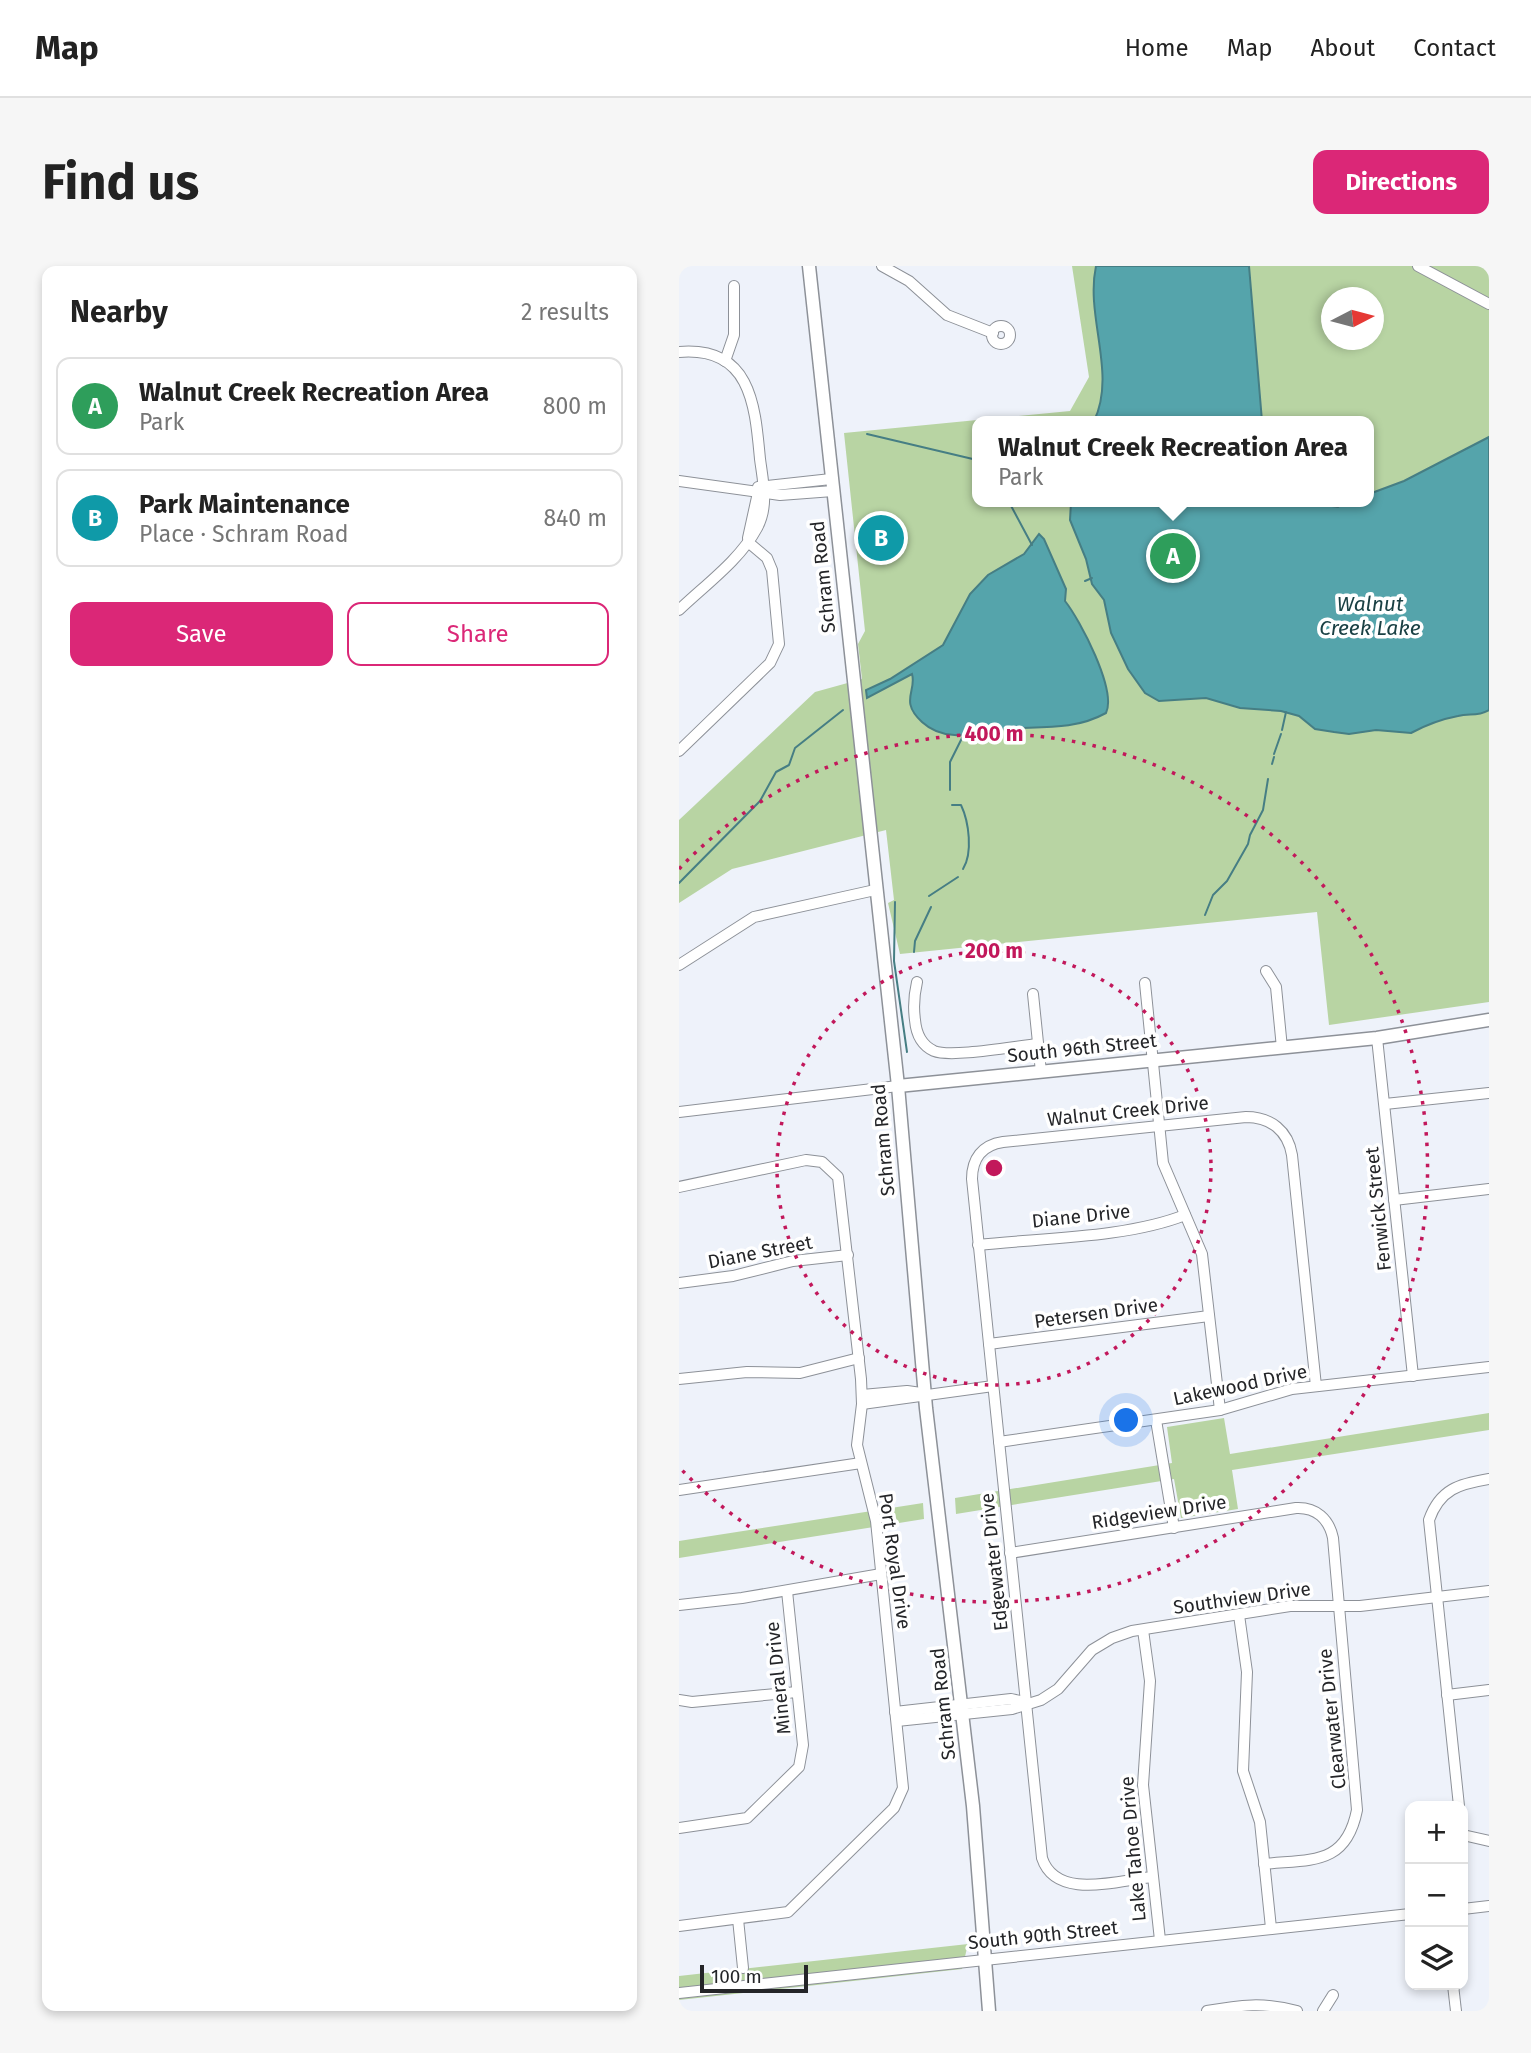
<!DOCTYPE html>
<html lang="en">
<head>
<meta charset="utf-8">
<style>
	body { margin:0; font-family:"Fira Sans",sans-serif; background:#f6f6f6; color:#222 }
	.controls { position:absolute; right:21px; bottom:21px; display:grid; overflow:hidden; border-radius:14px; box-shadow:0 4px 10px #0003 }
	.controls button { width:63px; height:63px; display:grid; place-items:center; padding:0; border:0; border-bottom:2px solid #e0e0e0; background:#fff; color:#222; font:35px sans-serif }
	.compass { position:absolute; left:642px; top:21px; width:63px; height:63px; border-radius:50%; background:#fff; box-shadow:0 4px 10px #0003; rotate:84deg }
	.scale { position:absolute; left:21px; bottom:18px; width:108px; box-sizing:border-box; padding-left:7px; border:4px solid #242528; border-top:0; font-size:19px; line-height:24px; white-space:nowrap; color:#242528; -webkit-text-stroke:5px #fff; paint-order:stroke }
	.you { position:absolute; left:448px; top:1155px; width:24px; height:24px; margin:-18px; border:5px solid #fff; border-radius:50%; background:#1a73e8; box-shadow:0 0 0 10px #1a73e833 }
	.badge { display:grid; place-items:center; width:46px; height:46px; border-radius:50%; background:#db2777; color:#fff; font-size:23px; font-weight:700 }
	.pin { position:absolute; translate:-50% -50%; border:4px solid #fff; box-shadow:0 2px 7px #0006 }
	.popup { position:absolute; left:293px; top:150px; width:402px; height:91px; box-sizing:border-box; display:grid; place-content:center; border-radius:14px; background:#fff; filter:drop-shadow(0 2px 5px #0005); font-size:23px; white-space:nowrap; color:#767676 }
	.popup b { font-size:26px; color:#222 }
	.popup::after { content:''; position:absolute; left:50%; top:100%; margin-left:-14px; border:14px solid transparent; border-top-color:#fff }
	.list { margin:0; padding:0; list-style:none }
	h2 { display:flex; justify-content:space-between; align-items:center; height:91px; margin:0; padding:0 28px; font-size:30px }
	h2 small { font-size:23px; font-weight:400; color:#767676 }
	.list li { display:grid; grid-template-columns:46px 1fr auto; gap:21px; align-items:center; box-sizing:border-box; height:98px; margin:0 14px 14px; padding:0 14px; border:2px solid #e0e0e0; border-radius:14px }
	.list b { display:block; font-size:26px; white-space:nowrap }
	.list p { margin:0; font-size:23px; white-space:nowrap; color:#767676 }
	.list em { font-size:23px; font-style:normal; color:#767676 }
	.actions { display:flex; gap:14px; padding:21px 28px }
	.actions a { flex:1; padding:16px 0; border:2px solid #db2777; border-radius:14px; text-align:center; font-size:24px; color:#db2777 }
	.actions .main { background:#db2777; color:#fff }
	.icon { flex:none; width:38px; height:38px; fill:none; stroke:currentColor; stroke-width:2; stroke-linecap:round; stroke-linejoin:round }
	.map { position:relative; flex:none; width:810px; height:1745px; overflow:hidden; border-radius:14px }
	header { display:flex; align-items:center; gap:42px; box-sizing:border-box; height:98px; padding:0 35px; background:#fff; border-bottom:2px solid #e0e0e0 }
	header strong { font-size:33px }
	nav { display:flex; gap:38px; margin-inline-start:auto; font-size:24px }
	.intro { display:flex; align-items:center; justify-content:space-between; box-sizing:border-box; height:168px; padding:0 42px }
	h1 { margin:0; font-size:49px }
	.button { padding:18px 32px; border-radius:14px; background:#db2777; color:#fff; font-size:24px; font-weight:700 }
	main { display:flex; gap:42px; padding:0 42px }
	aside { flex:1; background:#fff; border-radius:14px; box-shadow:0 4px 10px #0003 }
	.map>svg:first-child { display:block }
</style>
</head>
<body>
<header>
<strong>Map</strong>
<nav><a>Home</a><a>Map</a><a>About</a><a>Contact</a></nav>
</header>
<div class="intro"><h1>Find us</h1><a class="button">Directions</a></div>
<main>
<aside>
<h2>Nearby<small>2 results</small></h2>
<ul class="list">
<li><span class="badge" style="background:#2e9e5b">A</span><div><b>Walnut Creek Recreation Area</b><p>Park</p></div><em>800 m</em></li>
<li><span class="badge" style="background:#0f9aa8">B</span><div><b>Park Maintenance</b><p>Place · Schram Road</p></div><em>840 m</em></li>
</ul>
<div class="actions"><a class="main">Save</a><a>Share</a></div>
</aside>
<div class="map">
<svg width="810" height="1745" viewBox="0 0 810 1745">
	<rect width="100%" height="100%" fill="#eef2fa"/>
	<!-- green -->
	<g fill="#b8d4a3" fill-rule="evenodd">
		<path d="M393,0H810V736L650,759L638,646L221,688L209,637L215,634L207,564L53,603L0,637V554L136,426L183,413L179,378L186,365L165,167L391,145L410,111ZM652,32H694V74H652ZM298,155H690V236H298Z"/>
		<polygon points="810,1147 810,1164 553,1204 559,1243 502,1252 495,1213 277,1248 276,1232 493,1197 488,1161 545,1152 551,1188"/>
		<polygon points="244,1237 245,1253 0,1292 0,1275"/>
		<polygon points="289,1678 283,1703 0,1734 0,1710"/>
	</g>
	<!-- water -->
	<g fill="#55a4ab" stroke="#467e84" stroke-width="2">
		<path d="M417,0H570L583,155H415C438,107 406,51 417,0Z"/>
		<path d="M810,171V444C798,451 791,447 779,450C763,453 745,460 732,467L697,464L670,468L655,466L636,463L620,450L602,445L561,442L527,432L480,435L466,427L449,403L432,367L425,334L413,318L407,293L391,254L392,236H627L659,241L665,236H690V228L725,215Z"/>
		<path d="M360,268L365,273L387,323L386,335C401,354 438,424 427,447C398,463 369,461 337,462C307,463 270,481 243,456C220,435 238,425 233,408L188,432L187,424L211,413L264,379L291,328L309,309L345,288Z"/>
	</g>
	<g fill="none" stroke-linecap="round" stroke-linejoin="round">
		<!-- stream -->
		<g stroke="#467e84" stroke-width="2">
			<polyline points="188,168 298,194"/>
			<polyline points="330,236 353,279"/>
			<polyline points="406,315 413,312"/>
			<polyline points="603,464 607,446"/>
			<polyline points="595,488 602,468"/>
			<polyline points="593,498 595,491"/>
			<polyline points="271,524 271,496 284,470"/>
			<path d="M273,539H282C290,556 294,587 284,603"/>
			<polyline points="0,617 81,535 97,506 110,499 116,482 164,444"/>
			<polyline points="250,630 279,611"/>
			<polyline points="216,636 215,695 228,786"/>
			<polyline points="526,649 534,629 548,615 569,578 571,569 584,544 589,513"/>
			<polyline points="235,686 236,675 252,641"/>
		</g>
		<!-- minor casing -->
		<g stroke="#8d9198" stroke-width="12">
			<g id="minor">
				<polyline points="203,0 230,15 268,49 314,67"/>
				<polyline points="739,0 810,38"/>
				<circle cx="322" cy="69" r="9"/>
				<path d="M0,86C72,80 76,139 81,193C84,216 90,240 78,262C61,294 26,319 0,344"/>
				<polyline points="46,95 55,69 55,20"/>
				<polyline points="0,215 101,229 154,225"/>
				<polyline points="79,221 152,213"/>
				<polyline points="69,272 80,222"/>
				<polyline points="0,485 91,397 100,378 93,304 88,292 69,276"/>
				<polyline points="0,699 75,651 196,624"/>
				<polyline points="587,705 597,721 603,782"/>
				<path d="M238,716C235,729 234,740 236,754C237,766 242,779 255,785C272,792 337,780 359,778"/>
				<polyline points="466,717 484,897 523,988 541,1144"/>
				<polyline points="354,728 362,806"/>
				<polyline points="698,772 734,1110"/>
				<polyline points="706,838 810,827"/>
				<polyline points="0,846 219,820"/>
				<polyline points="0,921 127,894 143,896 159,911 182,1113 183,1138 178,1179 197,1255 224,1522 215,1542 109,1646 0,1660"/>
				<polyline points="715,934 810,923"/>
				<path d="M299,979C362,972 448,972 506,949"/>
				<polyline points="0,1017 54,1010 114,995 169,989"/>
				<polyline points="310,1078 530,1050"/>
				<polyline points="0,1113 68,1106 121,1107 180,1092"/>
				<polyline points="183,1129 228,1125 242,1127"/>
				<polyline points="183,1138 314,1120"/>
				<polyline points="477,1154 495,1262"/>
				<polyline points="320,1176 541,1144 613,1123 810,1101"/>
				<polyline points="0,1224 182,1197"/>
				<path d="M331,1287L617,1242C637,1241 650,1253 654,1272L678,1544C667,1600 632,1593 585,1598"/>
				<polyline points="0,1339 63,1332 202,1308"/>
				<polyline points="560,1349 568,1406 564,1505 581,1556 592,1662"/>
				<polyline points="464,1364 471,1415 464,1519 481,1674"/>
				<polyline points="768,1429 810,1424"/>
				<polyline points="0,1434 13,1436 118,1426"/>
				<polyline points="216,1446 332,1433 346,1436"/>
				<polyline points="218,1455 333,1443 362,1434 379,1423 413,1384 433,1372 453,1365 611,1340 681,1340 810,1325"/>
				<path d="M780,1540L750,1254C761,1223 780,1218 810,1213"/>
				<polyline points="0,1562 68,1552 120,1501 124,1479 108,1325"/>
				<polyline points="784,1569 810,1575"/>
				<path d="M473,1611C440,1614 377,1635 363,1592L293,913C293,893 303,879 324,876L567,851C592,851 609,865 613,889L637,1120"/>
				<polyline points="784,1643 810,1640"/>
				<polyline points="59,1653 64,1702"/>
				<polyline points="774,1719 777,1745"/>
				<polyline points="0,1727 731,1648"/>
				<path d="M528,1745C560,1739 586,1736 618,1745"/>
				<polyline points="644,1745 654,1729"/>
			</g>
		</g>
		<!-- major casing -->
		<g stroke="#8d9198" stroke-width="15">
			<g id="major">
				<polyline points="130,0 219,820 247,1142 294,1540 310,1745"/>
				<polyline points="219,820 698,772 810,754"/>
			</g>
		</g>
		<!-- minor -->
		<use href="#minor" stroke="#fff" stroke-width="10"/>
		<!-- major -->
		<use href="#major" stroke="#fff" stroke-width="12"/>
	</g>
	<!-- distance rings -->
	<g fill="none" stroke="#c2185b" stroke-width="3.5" stroke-dasharray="3.5 7">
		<circle cx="315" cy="902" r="217"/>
		<path d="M0 603A434 434 0 1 1 0 1201"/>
	</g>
	<g text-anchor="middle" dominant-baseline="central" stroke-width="7" stroke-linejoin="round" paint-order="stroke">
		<!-- street labels -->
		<g font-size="19" fill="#242528" stroke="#fff">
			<text transform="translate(144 311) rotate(-96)">Schram Road</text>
			<text transform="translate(403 782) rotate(-6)">South 96th Street</text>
			<text transform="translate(449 845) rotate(-6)">Walnut Creek Drive</text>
			<text transform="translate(204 874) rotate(-95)">Schram Road</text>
			<text transform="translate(699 943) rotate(-96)">Fenwick Street</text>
			<text transform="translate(402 950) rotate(-6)">Diane Drive</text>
			<text transform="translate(81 986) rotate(-11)">Diane Street</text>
			<text transform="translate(417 1047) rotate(-8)">Petersen Drive</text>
			<text transform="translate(561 1119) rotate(-12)">Lakewood Drive</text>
			<text transform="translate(480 1246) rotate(-9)">Ridgeview Drive</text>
			<text transform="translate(216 1295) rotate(82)">Port Royal Drive</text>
			<text transform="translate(315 1296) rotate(-96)">Edgewater Drive</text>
			<text transform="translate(563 1332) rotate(-8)">Southview Drive</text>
			<text transform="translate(99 1412) rotate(-96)">Mineral Drive</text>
			<text transform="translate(264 1438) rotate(-96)">Schram Road</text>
			<text transform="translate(653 1453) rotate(-96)">Clearwater Drive</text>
			<text transform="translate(454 1583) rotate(-95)">Lake Tahoe Drive</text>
			<text transform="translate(364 1669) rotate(-6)">South 90th Street</text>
		</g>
		<!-- water labels -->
		<g font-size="21" font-style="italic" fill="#1a4044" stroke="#fff">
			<text x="691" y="338">Walnut<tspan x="691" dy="24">Creek Lake</tspan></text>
		</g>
	</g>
	<circle cx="315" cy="902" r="10" fill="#c2185b" stroke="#fff" stroke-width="3.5"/>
	<g font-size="21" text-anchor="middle" font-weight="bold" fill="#c2185b" stroke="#fff" stroke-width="7" stroke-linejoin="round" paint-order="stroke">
		<text x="315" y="475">400 m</text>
		<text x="315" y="692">200 m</text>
	</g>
</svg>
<div class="controls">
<button>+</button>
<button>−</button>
<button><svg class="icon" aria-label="layers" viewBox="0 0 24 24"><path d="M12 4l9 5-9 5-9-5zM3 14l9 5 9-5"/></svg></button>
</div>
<svg class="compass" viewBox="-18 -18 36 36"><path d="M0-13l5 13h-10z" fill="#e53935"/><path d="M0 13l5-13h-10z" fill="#767676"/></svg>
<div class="scale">100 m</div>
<div class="you"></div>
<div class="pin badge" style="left:494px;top:290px;background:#2e9e5b">A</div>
<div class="popup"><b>Walnut Creek Recreation Area</b>Park</div>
<div class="pin badge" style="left:202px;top:272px;background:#0f9aa8">B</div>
</div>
</main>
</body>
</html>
